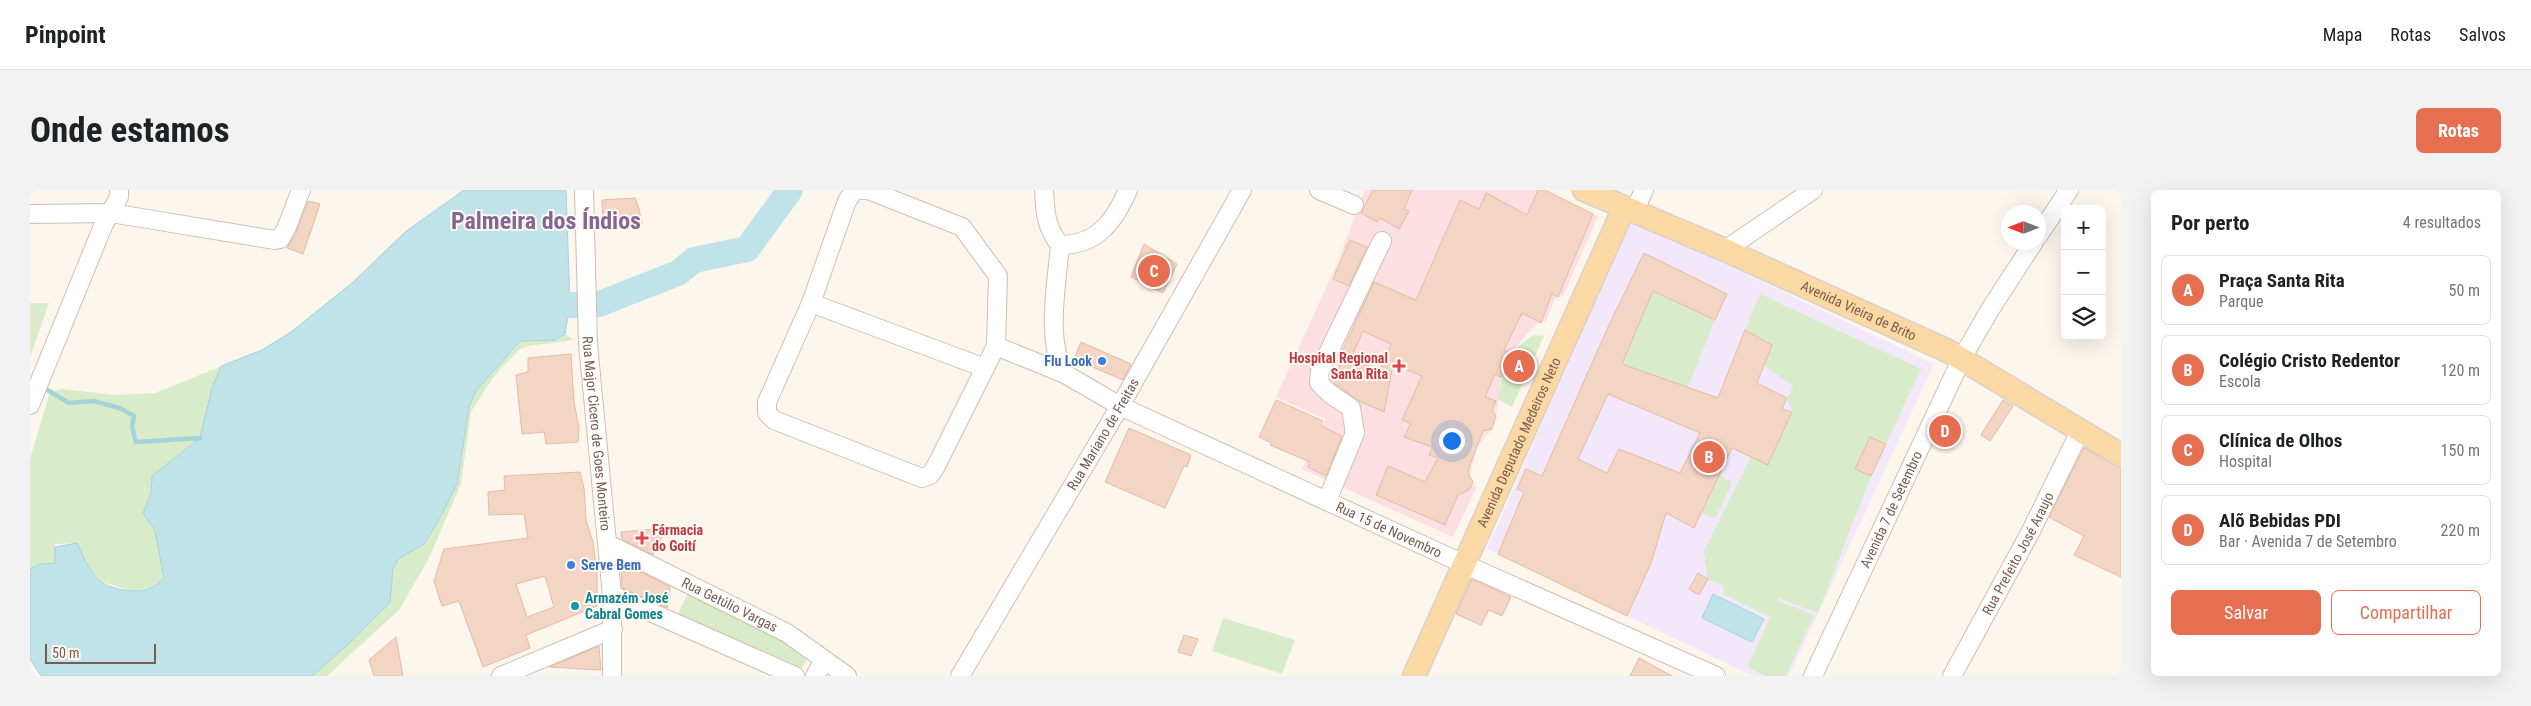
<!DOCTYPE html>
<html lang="pt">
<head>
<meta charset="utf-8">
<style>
	body { margin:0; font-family:"Roboto Condensed",sans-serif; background:#f2f2f2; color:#202124 }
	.controls { position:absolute; right:15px; top:15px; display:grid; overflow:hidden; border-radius:8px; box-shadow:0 5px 20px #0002 }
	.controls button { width:45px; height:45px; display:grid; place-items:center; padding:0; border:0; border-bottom:1px solid #e0e0e0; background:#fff; color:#202124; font:25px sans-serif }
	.compass { position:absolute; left:1971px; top:15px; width:45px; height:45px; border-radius:50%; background:#fff; box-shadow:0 5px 20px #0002; rotate:270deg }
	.scale { position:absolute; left:15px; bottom:12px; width:111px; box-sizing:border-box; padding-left:5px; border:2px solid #7a5c4d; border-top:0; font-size:14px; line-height:18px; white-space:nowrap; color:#7a5c4d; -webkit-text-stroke:4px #fffaf3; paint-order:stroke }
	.you { position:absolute; left:1421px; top:250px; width:18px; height:18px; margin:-12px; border:4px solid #fff; border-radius:50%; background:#1a73e8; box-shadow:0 0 0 8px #1a73e833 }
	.badge { display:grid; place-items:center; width:32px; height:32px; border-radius:50%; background:#e76f51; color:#fff; font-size:16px; font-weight:700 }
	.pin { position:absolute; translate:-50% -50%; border:2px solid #fff; box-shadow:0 1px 5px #0006 }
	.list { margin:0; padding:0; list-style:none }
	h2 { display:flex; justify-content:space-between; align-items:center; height:65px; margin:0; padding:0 20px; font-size:21px }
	h2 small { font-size:16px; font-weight:400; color:#757577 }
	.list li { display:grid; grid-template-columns:32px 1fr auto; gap:15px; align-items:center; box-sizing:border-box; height:70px; margin:0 10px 10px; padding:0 10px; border:1px solid #e0e0e0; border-radius:8px }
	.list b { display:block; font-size:19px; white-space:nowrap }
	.list p { margin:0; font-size:16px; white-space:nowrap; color:#757577 }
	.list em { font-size:16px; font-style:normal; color:#757577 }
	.actions { display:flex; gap:10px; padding:15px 20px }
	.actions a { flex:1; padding:11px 0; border:1px solid #e76f51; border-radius:8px; text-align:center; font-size:18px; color:#e76f51 }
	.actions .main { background:#e76f51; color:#fff }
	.icon { flex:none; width:28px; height:28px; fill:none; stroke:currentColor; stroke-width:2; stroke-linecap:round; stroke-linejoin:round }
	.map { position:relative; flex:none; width:2091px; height:486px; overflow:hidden; border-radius:8px }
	header { display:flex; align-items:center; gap:30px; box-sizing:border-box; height:70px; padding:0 25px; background:#fff; border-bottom:1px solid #e0e0e0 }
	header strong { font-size:24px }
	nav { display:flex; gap:28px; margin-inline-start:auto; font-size:18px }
	.intro { display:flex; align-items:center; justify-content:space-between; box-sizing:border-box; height:120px; padding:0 30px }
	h1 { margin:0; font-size:35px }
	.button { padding:12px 22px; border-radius:8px; background:#e76f51; color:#fff; font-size:18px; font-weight:700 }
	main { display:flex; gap:30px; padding:0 30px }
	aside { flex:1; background:#fff; border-radius:8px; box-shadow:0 5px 20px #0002 }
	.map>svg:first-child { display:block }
</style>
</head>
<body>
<header>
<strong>Pinpoint</strong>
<nav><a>Mapa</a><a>Rotas</a><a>Salvos</a></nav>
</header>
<div class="intro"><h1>Onde estamos</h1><a class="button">Rotas</a></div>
<main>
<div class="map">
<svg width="2091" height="486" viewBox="0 0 2091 486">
	<rect width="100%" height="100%" fill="#fdf6ec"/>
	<!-- education -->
	<polygon fill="#f3e8fa" points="1601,29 1904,174 1759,486 1723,486 1457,359"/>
	<!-- medical -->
	<polygon fill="#fbdfe3" points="1335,0 1512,0 1568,26 1533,106 1525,108 1516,131 1504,135 1481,164 1471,187 1466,226 1462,239 1447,257 1439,288 1446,298 1423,347 1272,279 1295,229 1246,207 1307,74"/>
	<!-- green -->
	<g fill="#d8ecc9">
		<polygon points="1623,101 1685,130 1658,197 1592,174"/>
		<polygon points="1730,104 1891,179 1856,254 1840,247 1825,279 1841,286 1788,423 1748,408 1748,411 1784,425 1756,486 1735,486 1718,477 1740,427 1693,404 1694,396 1677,389 1674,361 1721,267 1739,275 1762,222 1757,208 1763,196 1734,175 1742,155 1715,140"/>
		<polygon points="0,113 19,113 0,167"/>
		<polygon points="535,144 544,150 498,156 489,160 470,179 456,198 441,222 431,294 398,370 369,420 297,486 282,486 332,442 360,414 363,379 368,369 394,354 408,332 427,294 439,217 446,201 490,151 525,150"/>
		<path d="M1504,145L1514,146L1482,217L1468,209C1472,182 1479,158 1504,145Z"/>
		<polygon points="191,176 182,198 170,248 122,286 121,303 113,323 125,341 134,388 121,398 101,401 70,391 57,374 47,353 25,354 25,373 10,374 0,379 0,269 20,202 32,199 85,205 126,203"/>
		<polygon points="1689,285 1702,292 1685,329 1672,322"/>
		<polygon points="660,399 781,464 772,478 648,424"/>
		<polygon points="1193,428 1265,450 1252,484 1182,461"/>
	</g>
	<!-- water -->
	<g fill="#bfe3e8" stroke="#a5d3da">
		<path d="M434,0H536L540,115L535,144L525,150L490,151L446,201L439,217L427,294L408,332L394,354L368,369L363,379L360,413L323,450L282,486H11L0,469V379L10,374L25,373V357L47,353C53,366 59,380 69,390C80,400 107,404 121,398C126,396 130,391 134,388L125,341L113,323L121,303L122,286L170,248L182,198L191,176L232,160L261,142L322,93L375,42Z"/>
		<polygon points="1683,404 1734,429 1722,452 1672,428"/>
	</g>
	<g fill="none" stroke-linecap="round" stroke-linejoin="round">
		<!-- stream -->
		<polyline stroke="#a5d3da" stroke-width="4.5" points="11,196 39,213 64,211 89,218 104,226 102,237 106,252 170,248"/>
		<!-- river -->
		<polyline stroke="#bfe3e8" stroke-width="26" points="540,115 569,114 648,83 664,70 717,59 760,0"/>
	</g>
	<!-- building -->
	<g fill="#f3d5c3" stroke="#e6bba3" fill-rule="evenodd">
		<polygon points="1343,0 1382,0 1374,19 1379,21 1369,39 1350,28 1347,32 1331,23"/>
		<polygon points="1508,0 1515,0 1563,24 1528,107 1522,104 1511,133 1492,123 1474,160 1481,164 1471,187 1465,184 1455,207 1466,211 1462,221 1466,226 1462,239 1453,241 1439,277 1438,283 1443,292 1439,300 1428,305 1415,335 1346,305 1358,276 1395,292 1408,268 1399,265 1402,257 1374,247 1381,233 1372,230 1392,186 1363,174 1354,222 1329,211 1304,193 1313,165 1350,181 1361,154 1333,141 1322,166 1312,162 1344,92 1386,110 1430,10 1449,19 1456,3 1497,25"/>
		<polygon points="605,8 609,19 612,34 573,36 572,10"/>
		<polygon points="278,11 290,14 273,64 257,58 266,43"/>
		<polygon points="1320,50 1337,57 1319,96 1303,89"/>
		<polygon points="1114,54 1147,74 1133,103 1101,87"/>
		<path d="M1614,63L1697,104L1685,130L1623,101L1592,174L1688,208L1715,140L1742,155L1727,193L1757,208L1752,219L1762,222L1738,275L1702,258L1664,338L1636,323L1621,373L1597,426L1468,364L1494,302L1487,299L1496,279L1512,286L1578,137ZM1578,204L1670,243L1650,283L1589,259L1577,283L1548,269Z"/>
		<polygon points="1051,152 1101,174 1093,190 1044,169"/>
		<polygon points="541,164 544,212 549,238 548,252 516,254 514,242 492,244 486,185 498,182 498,168"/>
		<polygon points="1246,210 1293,231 1291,236 1312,246 1296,286 1278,277 1280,272 1240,255 1241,253 1229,247"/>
		<polygon points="1973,210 1983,216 1960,251 1951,245"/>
		<polygon points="1099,238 1161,265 1157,277 1154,276 1135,318 1075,292"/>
		<polygon points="1840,247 1856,254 1841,286 1825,279"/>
		<polygon points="2054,258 2091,278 2091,387 2044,365 2054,346 2019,327"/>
		<path d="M550,282L554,298L556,330L563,352L567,385V416L496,445L500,458L453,477L429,411L412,416L404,391L414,359L498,348L494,324L459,325L458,302L475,300L474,286ZM515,386L524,417L497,427L486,394Z"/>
		<polygon points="636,338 623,365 592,349 591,342"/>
		<polygon points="591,372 640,397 637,418 592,398"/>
		<polygon points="1668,383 1678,389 1669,405 1659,399"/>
		<polygon points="1442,389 1481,407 1472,426 1459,420 1451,435 1426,424"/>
		<polygon points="1154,445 1168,449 1161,466 1148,462"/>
		<polygon points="366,447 373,486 344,486 339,470"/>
		<polygon points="569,456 571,480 520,477"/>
		<polygon points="1609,468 1642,486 1600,486"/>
	</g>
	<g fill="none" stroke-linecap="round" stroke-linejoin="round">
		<!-- minor casing -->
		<g stroke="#d1beb0" stroke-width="20">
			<g id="minor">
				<path id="s1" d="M554,0L558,154L582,405V486"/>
				<polygon points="825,0 838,0 932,37 968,86 966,156 906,276 900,285 892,288 744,230 737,223 737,212 781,113 817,11"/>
				<path d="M1014,0C1015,22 1016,38 1030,55C1027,93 1015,151 1035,184"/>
				<polyline points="1289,0 1324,15"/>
				<polyline points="1604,22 1614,0"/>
				<polyline points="0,24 81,23 245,50 250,49 256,39 271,0"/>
				<polyline points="2008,46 2039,0"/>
				<path d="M1030,55C1067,55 1084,32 1098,0"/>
				<polyline points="1695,60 1783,0"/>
				<polyline points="781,113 955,178"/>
				<path id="s2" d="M966,156L1035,184L1090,216L1436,375L1686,486"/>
				<polyline points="0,215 73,36 89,7 89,0"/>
				<polyline points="1297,311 1325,243 1321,218 1299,203 1289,193 1290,180 1352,51"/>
				<path id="s3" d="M578,354L757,443L817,486"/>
				<polyline points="582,405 765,486"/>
				<polyline points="471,486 583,439"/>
				<polyline points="785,486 794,470"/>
				<path id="s4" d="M930,486L1090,216L1212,0"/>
				<path id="s5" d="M1783,486L1932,168L1961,118L2004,52"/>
				<path id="s6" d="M1922,486L2001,341L2050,241"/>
			</g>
		</g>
		<!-- major casing -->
		<g stroke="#dad1cd" stroke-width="25">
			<g id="major">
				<path id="s7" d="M1554,0L1695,60L1918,161L2091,265"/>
				<path id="s8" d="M1384,486L1594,18"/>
			</g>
		</g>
		<!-- minor -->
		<use href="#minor" stroke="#fff" stroke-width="18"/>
		<!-- major -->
		<use href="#major" stroke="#fbd9a5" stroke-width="22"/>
	</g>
	<!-- markers -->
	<g fill="#3f7fe0" stroke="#fffaf3" stroke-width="2">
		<circle cx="1072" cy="171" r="5"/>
		<circle cx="541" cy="375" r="5"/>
	</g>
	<g fill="#e0444e" stroke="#fffaf3" stroke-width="2">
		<path d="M1366.5 168.5h5v5h5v5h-5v5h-5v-5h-5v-5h5z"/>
		<path d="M609.5 340.5h5v5h5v5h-5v5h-5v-5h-5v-5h5z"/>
	</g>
	<circle fill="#0f9aa8" stroke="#fffaf3" stroke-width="2" cx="545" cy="416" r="5"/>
	<g text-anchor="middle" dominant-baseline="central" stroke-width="4" stroke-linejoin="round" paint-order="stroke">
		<!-- street labels -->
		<g font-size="14" fill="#7a5c4d" stroke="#fffaf3">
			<text stroke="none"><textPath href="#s7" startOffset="300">Avenida Vieira de Brito</textPath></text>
			<text stroke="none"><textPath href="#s1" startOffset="244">Rua Major Cicero de Goes Monteiro</textPath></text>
			<text stroke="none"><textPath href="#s4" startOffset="281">Rua Mariano de Freitas</textPath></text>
			<text stroke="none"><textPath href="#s8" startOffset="256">Avenida Deputado Medeiros Neto</textPath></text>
			<text stroke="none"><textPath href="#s5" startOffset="184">Avenida 7 de Setembro</textPath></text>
			<text stroke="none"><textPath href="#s2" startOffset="434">Rua 15 de Novembro</textPath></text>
			<text stroke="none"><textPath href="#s6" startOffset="139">Rua Prefeito José Araujo</textPath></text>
			<text stroke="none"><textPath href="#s3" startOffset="136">Rua Getúlio Vargas</textPath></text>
		</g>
		<!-- health labels -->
		<g font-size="14" font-weight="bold" fill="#be3a42" stroke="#fffaf3" text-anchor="end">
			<text x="1358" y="168">Hospital Regional<tspan x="1358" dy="16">Santa Rita</tspan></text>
			<text x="622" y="340" text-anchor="start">Fármacia<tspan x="622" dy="16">do Goití</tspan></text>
		</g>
		<!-- shop labels -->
		<g font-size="14" font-weight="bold" fill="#366cbe" stroke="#fffaf3" text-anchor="end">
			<text x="1062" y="171">Flu Look</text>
			<text x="551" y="375" text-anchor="start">Serve Bem</text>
		</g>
		<!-- culture labels -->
		<g font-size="14" font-weight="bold" fill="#0d838f" stroke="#fffaf3" text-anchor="start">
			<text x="555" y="408">Armazém José<tspan x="555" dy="16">Cabral Gomes</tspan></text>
		</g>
		<!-- town labels -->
		<g font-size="24" font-weight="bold" fill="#846695" stroke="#fffaf3">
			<text x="516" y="31">Palmeira dos Índios</text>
		</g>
	</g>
</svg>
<div class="controls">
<button>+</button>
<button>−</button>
<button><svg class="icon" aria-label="layers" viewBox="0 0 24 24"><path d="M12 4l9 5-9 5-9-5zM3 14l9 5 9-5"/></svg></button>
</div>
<svg class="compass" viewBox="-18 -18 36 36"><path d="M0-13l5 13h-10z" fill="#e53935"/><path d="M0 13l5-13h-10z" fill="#757577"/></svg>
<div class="scale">50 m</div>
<div class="you"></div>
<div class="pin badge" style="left:1489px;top:176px">A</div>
<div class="pin badge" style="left:1679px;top:267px">B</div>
<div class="pin badge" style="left:1124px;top:81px">C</div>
<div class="pin badge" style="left:1915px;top:241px">D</div>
</div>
<aside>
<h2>Por perto<small>4 resultados</small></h2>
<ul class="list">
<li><span class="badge">A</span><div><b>Praça Santa Rita</b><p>Parque</p></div><em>50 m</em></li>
<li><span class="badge">B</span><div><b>Colégio Cristo Redentor</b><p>Escola</p></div><em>120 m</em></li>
<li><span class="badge">C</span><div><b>Clínica de Olhos</b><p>Hospital</p></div><em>150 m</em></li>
<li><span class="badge">D</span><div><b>Alõ Bebidas PDI</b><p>Bar · Avenida 7 de Setembro</p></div><em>220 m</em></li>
</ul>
<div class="actions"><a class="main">Salvar</a><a>Compartilhar</a></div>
</aside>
</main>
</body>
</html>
